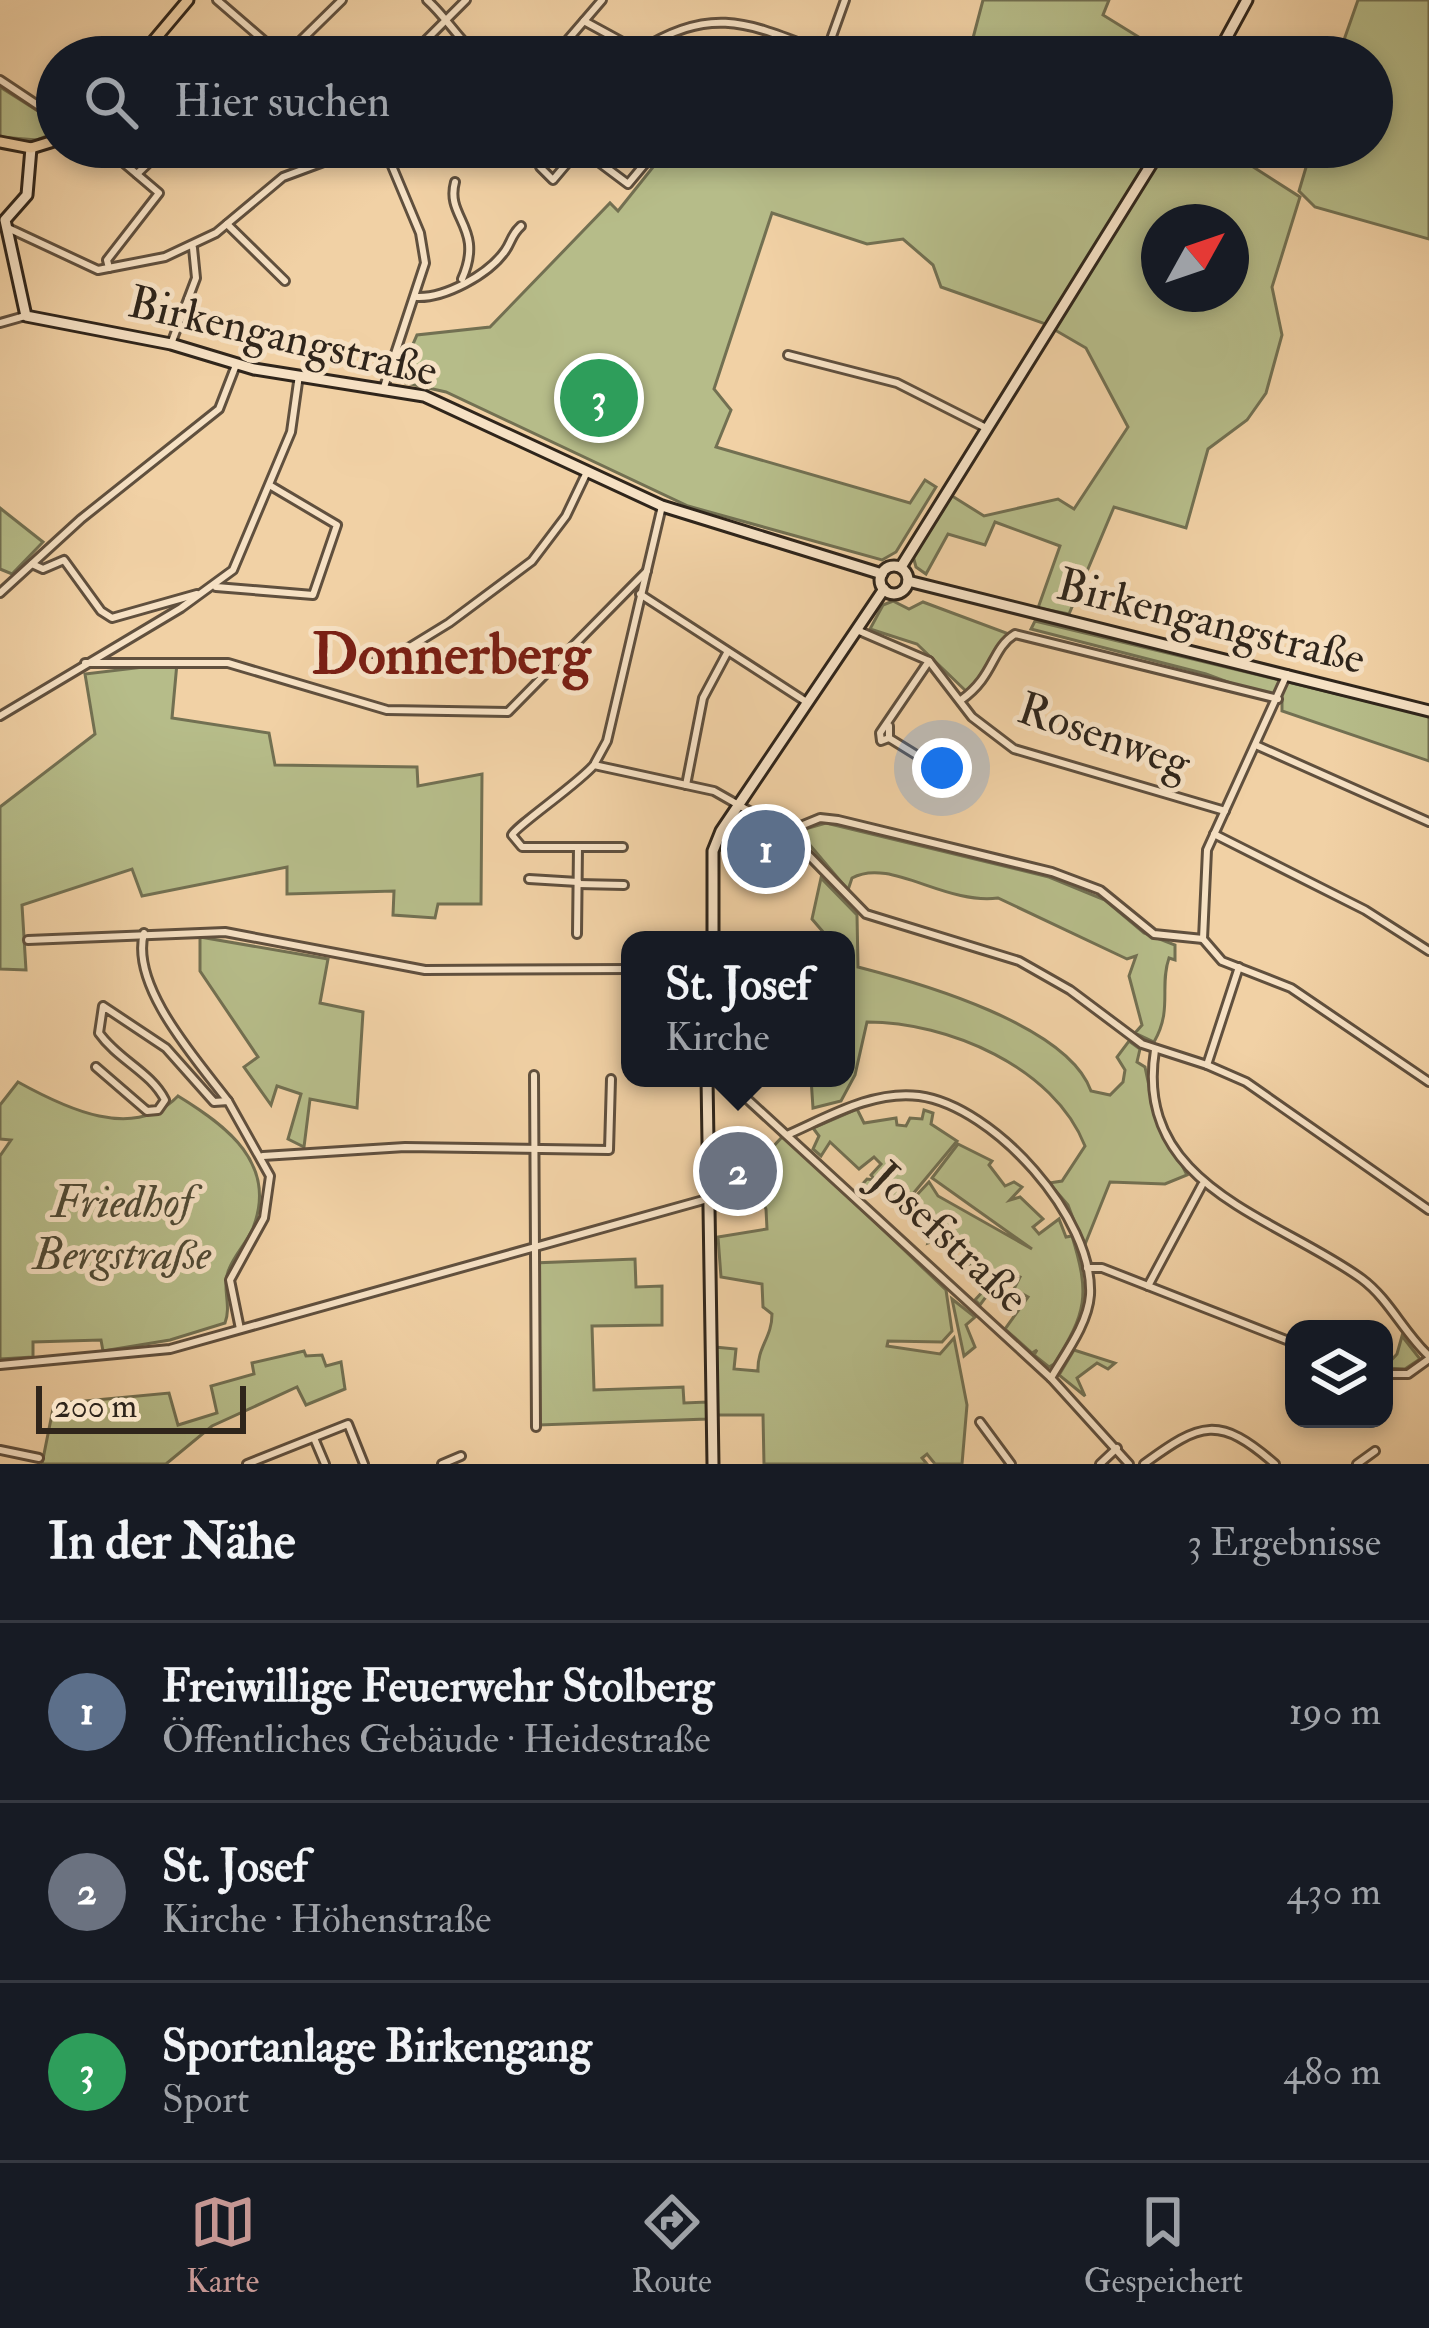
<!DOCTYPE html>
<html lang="de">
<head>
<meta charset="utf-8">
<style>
	body { margin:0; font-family:"IM FELL Double Pica",serif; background:#242831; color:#f1f3f6 }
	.controls { position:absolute; right:36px; bottom:36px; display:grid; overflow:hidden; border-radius:24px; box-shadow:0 6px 18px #0003 }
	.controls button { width:108px; height:108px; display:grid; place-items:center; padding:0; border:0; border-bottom:3px solid #363941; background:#171b24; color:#f1f3f6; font:60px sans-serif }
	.compass { position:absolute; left:1141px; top:204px; width:108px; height:108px; border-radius:50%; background:#171b24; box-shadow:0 6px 18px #0003; rotate:50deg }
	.scale { position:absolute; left:36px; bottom:30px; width:210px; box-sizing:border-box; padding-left:12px; border:6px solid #2f251b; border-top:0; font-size:33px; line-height:42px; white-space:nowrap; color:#2f251b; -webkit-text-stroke:9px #f6e1c4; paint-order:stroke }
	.you { position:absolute; left:942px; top:768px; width:42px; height:42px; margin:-30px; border:9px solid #fff; border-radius:50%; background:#1a73e8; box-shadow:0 0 0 18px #1a73e833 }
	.badge { display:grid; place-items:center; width:78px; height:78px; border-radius:50%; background:#c59692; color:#fff; font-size:39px; font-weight:700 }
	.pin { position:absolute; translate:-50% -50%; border:6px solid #fff; box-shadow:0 3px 12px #0006 }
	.popup { position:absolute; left:621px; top:931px; width:234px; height:156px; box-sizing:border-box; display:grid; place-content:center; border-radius:24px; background:#171b24; filter:drop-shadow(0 3px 9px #0005); font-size:39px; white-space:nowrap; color:#9ea1a6 }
	.popup b { font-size:45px; color:#f1f3f6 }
	.popup::after { content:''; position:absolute; left:50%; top:100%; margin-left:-24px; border:24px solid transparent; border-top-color:#171b24 }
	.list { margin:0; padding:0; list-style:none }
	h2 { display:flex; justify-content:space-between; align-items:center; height:156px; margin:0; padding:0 48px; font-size:51px }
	h2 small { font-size:39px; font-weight:400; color:#9ea1a6 }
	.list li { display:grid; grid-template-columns:78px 1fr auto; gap:36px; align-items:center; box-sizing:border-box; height:180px; padding:0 48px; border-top:3px solid #363941 }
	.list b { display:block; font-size:45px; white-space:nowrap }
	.list p { margin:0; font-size:39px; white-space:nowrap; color:#9ea1a6 }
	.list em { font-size:39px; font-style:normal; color:#9ea1a6 }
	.icon { flex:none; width:66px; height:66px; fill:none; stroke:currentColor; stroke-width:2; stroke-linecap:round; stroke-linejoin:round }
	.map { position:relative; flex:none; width:1429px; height:1464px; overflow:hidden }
	.search { position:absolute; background:#171b24; box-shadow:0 6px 18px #0003; left:36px; right:36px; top:36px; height:132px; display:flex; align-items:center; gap:30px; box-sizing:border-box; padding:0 42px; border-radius:66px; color:#9ea1a6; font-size:45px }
	.sheet { height:696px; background:#171b24 }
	nav { display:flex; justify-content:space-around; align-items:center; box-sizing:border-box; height:168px; border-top:3px solid #363941; background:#171b24; font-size:33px; color:#9ea1a6 }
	nav a { display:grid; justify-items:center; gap:6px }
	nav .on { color:#c59692 }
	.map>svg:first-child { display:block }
</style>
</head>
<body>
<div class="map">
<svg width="1429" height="1464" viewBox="0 0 1429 1464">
	<rect width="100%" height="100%" fill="#f1d1a5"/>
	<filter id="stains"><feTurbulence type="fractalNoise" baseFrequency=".00167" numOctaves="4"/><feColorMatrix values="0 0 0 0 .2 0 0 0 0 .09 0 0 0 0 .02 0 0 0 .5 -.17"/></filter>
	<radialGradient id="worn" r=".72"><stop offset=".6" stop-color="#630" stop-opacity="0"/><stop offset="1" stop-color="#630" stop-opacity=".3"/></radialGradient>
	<!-- green -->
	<g fill="#b6bc89" stroke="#727052" stroke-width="3" fill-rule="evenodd">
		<polygon points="983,0 1109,0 1103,15 1171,57 968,57"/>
		<polygon points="1358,0 1429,0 1429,239 1315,207 1299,191 1312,147 1372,147 1372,57 1338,57"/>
		<polygon points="0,87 57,123 57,132 37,140 0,137"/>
		<path d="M669,147H926L943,153L946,147H1222L1300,197L1272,287L1282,335L1266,393L1247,420L1208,449L1186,528L1114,507L1069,614L1038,608L1060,546L995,522L985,545L948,534L926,574L916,567L913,556L949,494L984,516L1058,499L1074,509L1128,427L1086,348L1043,323L941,287L933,265L903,239L867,244L772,213L714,389L731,410L716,447L910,503L925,480L936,487L896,552L882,560L688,506L446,392L397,381L417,335L490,327L610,203L618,211ZM1159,222H1231V294H1159Z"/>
		<polygon points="0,508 43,542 12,574 0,569"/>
		<polygon points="893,601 909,609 923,602 1009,634 988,674 968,693 917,644 870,629 883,605"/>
		<polygon points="1035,621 1429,716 1429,761 1282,711 1282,702 1206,674 1031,629"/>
		<polygon points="177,663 172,718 269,733 275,765 417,767 418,786 482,774 481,904 438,904 435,918 393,915 394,891 287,894 287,867 142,896 132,869 22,905 26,970 0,969 0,807 95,734 85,674"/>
		<path d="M826,823L1049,877L1105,900L1144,933L1175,945V960L1169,958C1159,987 1173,1009 1154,1042L1135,1033L1142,1025L1129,976L1136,956L1127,959L998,898C944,905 890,857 852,878L848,890L798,831Z"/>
		<path d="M821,878L857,915L858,967C920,983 1068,1025 1091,1091L1110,1095L1123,1082L1125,1070L1117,1057L1129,1041L1140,1049L1137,1062L1145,1067L1154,1110L1187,1175L1165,1184L1110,1182L1084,1247L1068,1205L1049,1183L1062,1181L1085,1146C1054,1067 948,1022 867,1022L855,1075L841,1101L813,1108L811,1078H846V940H830L812,919Z"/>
		<polygon points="200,937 328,959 320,1003 363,1012 357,1108 310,1099 304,1147 288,1139 301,1094 277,1086 271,1105 244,1067 258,1057 200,971"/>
		<path d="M18,1082C65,1108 134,1142 178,1096C227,1126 278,1164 253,1228C247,1242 235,1254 229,1269C221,1287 232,1305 225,1323L170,1340L103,1351L101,1340L33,1342V1357L0,1359V1156L11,1140L0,1139V1105Z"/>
		<polygon points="857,1109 864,1123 896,1118 897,1125 906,1126 910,1118 922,1119 924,1110 933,1113 931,1124 957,1141 902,1207 875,1184 861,1194 857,1190 867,1179 875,1180 871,1175 881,1164 874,1157 859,1169 830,1142 821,1156 813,1149 819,1136 813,1128"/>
		<path d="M784,1135L946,1290L952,1331L942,1342L888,1341L887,1346L940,1354L954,1338L967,1405L962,1464H935L927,1454L922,1458L927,1464H764L763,1415H715L714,1347L736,1349L734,1369L758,1371C757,1347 772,1338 772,1314L763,1307L762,1284L721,1277L718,1237L767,1229L766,1209L751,1177L755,1166Z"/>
		<path d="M958,1144L992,1161L989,1165L1005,1186L1014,1182L1022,1187L1010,1200L1020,1197L1043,1219L1033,1227L1039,1234L1059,1219L1066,1237L1072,1236C1090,1295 1087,1312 1054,1364L1049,1367L1034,1355L1037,1350L1032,1353L1005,1329L1028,1297L1014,1289L1020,1277L1005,1271L980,1305L975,1300L996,1277L991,1272L982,1282L974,1279L964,1247L961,1244L951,1256L944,1237L928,1243L932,1231L919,1224L926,1216L913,1199L929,1182L938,1196L1032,1249L932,1178Z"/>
		<polygon points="635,1259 636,1287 662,1286 662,1325 592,1326 594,1390 683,1387 684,1403 707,1402 707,1419 539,1425 533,1263"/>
		<polygon points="952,1299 975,1317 966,1325 975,1347 964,1356"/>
		<polygon points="1402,1336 1420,1359 1405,1369 1384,1368 1397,1354"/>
		<polygon points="1074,1350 1115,1363 1108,1369 1097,1363 1077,1378 1085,1396 1059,1375"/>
		<polygon points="304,1351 306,1356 322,1355 326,1366 341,1362 345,1389 306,1405 297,1387 212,1426 166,1464 42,1464 54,1404 169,1393 178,1425 217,1413 211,1386 254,1374 252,1363"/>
	</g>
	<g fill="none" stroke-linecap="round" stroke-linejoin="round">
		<!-- street casing -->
		<g stroke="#60503e" stroke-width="12">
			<g id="street">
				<polyline points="217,0 283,57"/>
				<path d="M427,0C447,18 457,38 479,57"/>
				<path d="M584,21L639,51C718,0 757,28 837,57"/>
				<polyline points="153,42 171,57"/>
				<polyline points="826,53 845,0"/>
				<polyline points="285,56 342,0"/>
				<polyline points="409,57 466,0"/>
				<polyline points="553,57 602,0"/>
				<polyline points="704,57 706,56"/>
				<polyline points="0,80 57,118"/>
				<polyline points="105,147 159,193 107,260 109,268"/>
				<polyline points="384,147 420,233 425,263 384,387"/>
				<polyline points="557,147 540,167 553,180 580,148"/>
				<polyline points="580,148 628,184 658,148"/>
				<polyline points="137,174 165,147"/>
				<path d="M455,182C445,218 485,227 462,279"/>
				<polyline points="227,224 285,281"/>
				<polyline points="8,228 98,270 165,257 216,233 283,177 364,147"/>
				<path d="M417,297C445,298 488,275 505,251C512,241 511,235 521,226"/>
				<polyline points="0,323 25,316"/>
				<polyline points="171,344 196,278 193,248"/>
				<polyline points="788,355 897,383 984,427"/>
				<polyline points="32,564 43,569 64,560 101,611 112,618 197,594"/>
				<polyline points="216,587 313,595 337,525 271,486"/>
				<polyline points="0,593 81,519 219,409 236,365"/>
				<polyline points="640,594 808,703"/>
				<polyline points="857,630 929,661 972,717 1014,749 1225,811"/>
				<polyline points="354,658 376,663 392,658 449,623 532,561 566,516 586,474"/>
				<polyline points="85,663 228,663 387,710 508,712 647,571"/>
				<polyline points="1287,674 1207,850 1203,939 1222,961 1291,988 1429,1082"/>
				<path d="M961,700C995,676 991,649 1015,634L1278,699"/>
				<polyline points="0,716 181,608 233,570 291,432 299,375"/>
				<polyline points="889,726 889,738 881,741 880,733 929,661"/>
				<polyline points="889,738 918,756"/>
				<polyline points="1258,746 1429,822"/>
				<polyline points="595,763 607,741 662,506"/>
				<polyline points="686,785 703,698 727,653"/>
				<polyline points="786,832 820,818 838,820 1052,872 1100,890 1154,934 1203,939"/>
				<polyline points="1214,834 1365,910 1429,951"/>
				<path d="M623,847H522L512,835C516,826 578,784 594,765L714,791L786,832L866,914L1019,961L1070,990L1142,1044L1207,1065L1239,967"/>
				<polyline points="529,879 578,882"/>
				<polyline points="578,884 624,885"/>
				<path d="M144,933C130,986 196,1059 228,1101"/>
				<polyline points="577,934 578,847"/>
				<polyline points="28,940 225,932 425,970 630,969"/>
				<path d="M1155,1050C1133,1187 1277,1217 1362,1279C1389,1299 1404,1333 1429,1356"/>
				<polyline points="1207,1065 1246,1082 1429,1210"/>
				<path d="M96,1067L147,1111L158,1110L165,1100C151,1072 118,1060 99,1033L103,1006L166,1048L214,1102L228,1101L270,1176L264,1218L230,1280L240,1329"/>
				<polyline points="534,1075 536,1427"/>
				<polyline points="710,1078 746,1098 1051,1378 1129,1464"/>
				<path d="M787,1135C828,1117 873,1090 919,1096C994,1106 1094,1218 1090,1295C1088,1324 1065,1354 1051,1378"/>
				<polyline points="263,1156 405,1147 609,1150 611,1079"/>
				<polyline points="1087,1268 1102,1268 1294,1343"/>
				<polyline points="1148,1286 1202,1185"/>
				<polyline points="0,1365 170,1349 707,1199"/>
				<polyline points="1384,1374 1408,1374 1429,1359"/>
				<polyline points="980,1422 1011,1464"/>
				<polyline points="314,1438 325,1464"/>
				<polyline points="0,1450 39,1458"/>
				<polyline points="247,1464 348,1424 364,1464"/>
				<polyline points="442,1464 461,1456"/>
				<polyline points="1100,1464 1117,1448"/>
				<path d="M1144,1464C1201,1422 1219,1415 1275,1464"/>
				<polyline points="1357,1464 1375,1451"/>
			</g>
		</g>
		<!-- secondary casing -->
		<g stroke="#2f251b" stroke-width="15">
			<g id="secondary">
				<polyline points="1216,57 1247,0"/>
				<polyline points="31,148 27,195 5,220 26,316 171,344 254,369 424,396 662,506 882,574"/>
				<circle cx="894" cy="580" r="14"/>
				<polyline points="901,567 1162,147"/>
				<polyline points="908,581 1429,711"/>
				<polyline points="713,940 713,851 721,831 884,589"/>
				<polyline points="707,1078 713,1464"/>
			</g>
		</g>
		<!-- primary casing -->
		<g stroke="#2f251b" stroke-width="15">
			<g id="primary">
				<polyline points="140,57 188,0"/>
				<polyline points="0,142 31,148 57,140"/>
			</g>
		</g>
		<!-- street -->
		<use href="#street" stroke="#f6e1c4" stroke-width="6"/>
		<!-- secondary -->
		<use href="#secondary" stroke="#f6e1c4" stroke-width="9"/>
		<!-- primary -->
		<use href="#primary" stroke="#f1d1a5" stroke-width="9"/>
	</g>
	<g text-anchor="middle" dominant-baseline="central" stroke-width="10" stroke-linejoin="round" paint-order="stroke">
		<!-- street labels -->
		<g font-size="45" fill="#2f251b" stroke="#f6e1c4">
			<text transform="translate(283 337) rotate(13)">Birkengangstraße</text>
			<text transform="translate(1211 622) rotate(14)">Birkengangstraße</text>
			<text transform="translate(1104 736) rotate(19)">Rosenweg</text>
			<text transform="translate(949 1238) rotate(43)">Josefstraße</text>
		</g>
		<!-- park labels -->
		<g font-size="45" font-style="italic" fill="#514b36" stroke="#f6e1c4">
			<text x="122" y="1203">Friedhof<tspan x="122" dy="52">Bergstraße</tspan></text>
		</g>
		<!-- district labels -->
		<g font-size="57" font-weight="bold" fill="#7a1f14" stroke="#f6e1c4">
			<text x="451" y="655">Donnerberg</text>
		</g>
	</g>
	<rect width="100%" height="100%" filter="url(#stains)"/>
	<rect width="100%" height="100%" fill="url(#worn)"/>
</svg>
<div class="controls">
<button><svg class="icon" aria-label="layers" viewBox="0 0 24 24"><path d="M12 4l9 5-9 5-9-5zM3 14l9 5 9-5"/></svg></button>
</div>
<svg class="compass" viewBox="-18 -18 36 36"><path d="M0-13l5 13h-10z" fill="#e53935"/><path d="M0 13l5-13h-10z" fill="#9ea1a6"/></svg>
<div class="scale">200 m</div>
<div class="you"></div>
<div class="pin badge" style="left:766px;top:849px;background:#5c6f8a">1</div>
<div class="pin badge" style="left:738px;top:1171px;background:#6b7280">2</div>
<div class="popup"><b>St. Josef</b>Kirche</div>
<div class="pin badge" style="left:599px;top:398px;background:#2e9e5b">3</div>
<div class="search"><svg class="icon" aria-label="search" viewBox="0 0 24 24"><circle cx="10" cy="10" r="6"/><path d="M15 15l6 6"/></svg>Hier suchen</div>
</div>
<section class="sheet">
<h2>In der Nähe<small>3 Ergebnisse</small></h2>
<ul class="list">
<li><span class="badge" style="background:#5c6f8a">1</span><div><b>Freiwillige Feuerwehr Stolberg</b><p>Öffentliches Gebäude · Heidestraße</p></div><em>190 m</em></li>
<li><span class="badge" style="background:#6b7280">2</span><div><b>St. Josef</b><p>Kirche · Höhenstraße</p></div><em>430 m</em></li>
<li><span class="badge" style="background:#2e9e5b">3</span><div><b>Sportanlage Birkengang</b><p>Sport</p></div><em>480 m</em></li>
</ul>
</section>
<nav>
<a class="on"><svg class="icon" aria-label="map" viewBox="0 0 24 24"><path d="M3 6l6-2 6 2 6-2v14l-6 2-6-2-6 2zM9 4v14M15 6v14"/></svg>Karte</a>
<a><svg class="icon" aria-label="directions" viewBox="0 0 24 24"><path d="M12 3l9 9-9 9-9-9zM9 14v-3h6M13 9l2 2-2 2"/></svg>Route</a>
<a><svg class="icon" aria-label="saved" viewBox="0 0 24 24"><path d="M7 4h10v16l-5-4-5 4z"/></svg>Gespeichert</a>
</nav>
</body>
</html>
